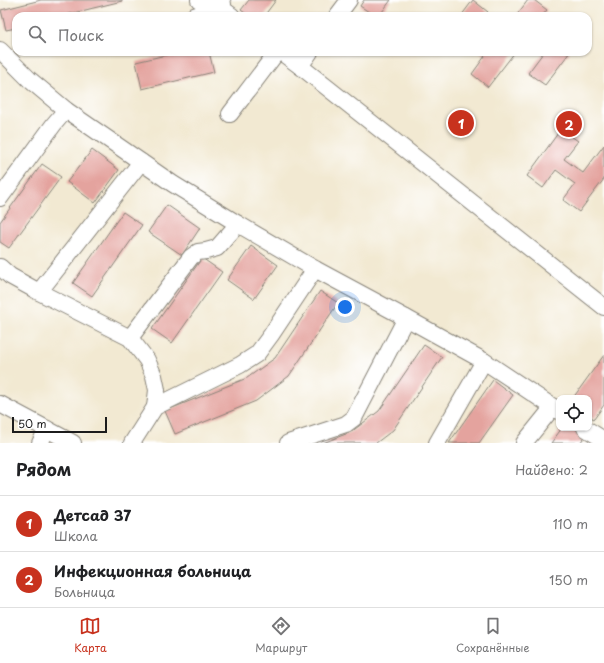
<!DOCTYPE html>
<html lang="ru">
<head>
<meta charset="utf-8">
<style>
	body { margin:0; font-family:"Playpen Sans",sans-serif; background:#f6f6f6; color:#202124 }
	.controls { position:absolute; right:12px; bottom:12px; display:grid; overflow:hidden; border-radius:8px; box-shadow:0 1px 3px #0004 }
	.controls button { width:36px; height:36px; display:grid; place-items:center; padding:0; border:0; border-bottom:1px solid #e0e0e0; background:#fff; color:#202124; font:20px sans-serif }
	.scale { position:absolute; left:12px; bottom:10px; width:95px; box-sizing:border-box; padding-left:4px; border:2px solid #1c1c1c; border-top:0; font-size:11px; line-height:14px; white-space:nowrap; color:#1c1c1c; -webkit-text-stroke:3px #fff; paint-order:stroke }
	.you { position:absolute; left:345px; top:307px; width:14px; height:14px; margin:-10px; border:3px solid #fff; border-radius:50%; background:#1a73e8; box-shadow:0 0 0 6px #1a73e833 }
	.badge { display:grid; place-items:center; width:26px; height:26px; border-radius:50%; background:#c8321e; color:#fff; font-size:13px; font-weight:700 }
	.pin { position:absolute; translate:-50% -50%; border:2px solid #fff; box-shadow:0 1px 4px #0006 }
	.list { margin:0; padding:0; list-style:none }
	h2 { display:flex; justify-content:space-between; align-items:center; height:52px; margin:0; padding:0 16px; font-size:17px }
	h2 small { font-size:13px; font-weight:400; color:#757577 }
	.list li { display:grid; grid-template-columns:26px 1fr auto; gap:12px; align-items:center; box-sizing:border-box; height:56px; padding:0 16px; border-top:1px solid #e0e0e0 }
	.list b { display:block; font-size:15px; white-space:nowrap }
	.list p { margin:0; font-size:13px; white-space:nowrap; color:#757577 }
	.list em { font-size:13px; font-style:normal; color:#757577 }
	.icon { flex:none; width:22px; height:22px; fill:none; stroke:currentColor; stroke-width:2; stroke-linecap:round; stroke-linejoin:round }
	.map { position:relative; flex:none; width:604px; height:443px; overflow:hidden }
	.search { position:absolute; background:#fff; box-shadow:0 1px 3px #0004; left:12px; right:12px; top:12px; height:44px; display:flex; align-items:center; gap:10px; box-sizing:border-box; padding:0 14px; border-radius:12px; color:#757577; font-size:15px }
	.sheet { height:164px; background:#fff }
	nav { display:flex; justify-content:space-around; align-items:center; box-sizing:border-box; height:56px; border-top:1px solid #e0e0e0; background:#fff; font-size:11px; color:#757577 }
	nav a { display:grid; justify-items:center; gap:2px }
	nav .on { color:#c8321e }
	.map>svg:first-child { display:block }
</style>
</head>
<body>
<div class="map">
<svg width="604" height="443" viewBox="0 0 604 443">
	<rect width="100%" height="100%" fill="#fff"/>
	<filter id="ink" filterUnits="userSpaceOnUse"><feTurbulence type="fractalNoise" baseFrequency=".025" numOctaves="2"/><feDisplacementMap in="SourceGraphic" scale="8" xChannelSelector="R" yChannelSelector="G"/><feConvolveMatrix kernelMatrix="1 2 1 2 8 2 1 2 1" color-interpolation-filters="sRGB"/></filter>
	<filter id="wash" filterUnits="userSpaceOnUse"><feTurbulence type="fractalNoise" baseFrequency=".012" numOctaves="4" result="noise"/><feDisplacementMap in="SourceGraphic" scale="16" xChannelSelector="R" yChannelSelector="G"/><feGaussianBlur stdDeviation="0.9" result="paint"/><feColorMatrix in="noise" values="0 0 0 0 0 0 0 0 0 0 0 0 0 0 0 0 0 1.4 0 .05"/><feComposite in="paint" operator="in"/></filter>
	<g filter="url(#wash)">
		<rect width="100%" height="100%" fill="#f2e9d2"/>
		<g id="blocks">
			<!-- building -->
			<g fill="#e4a39e">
				<polygon points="41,0 122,0 122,1 61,16 16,16 16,28 6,30 1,10"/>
				<polygon points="249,0 276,0 264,16 249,16 241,10"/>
				<polygon points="364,0 391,0 379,16 375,16 360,6"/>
				<polygon points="473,0 488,12 484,16 461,16"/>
				<polygon points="528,0 534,0 547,10 542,16 516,16"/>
				<polygon points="179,52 209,52 214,72 142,89 136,62"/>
				<polygon points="480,52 515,52 488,87 472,74 485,56"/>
				<polygon points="541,52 570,52 545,85 528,73 543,53"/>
				<polygon points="561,129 578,141 564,159 583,173 604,145 604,179 579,212 563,200 575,184 556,170 543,188 527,176"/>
				<polygon points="92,150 119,170 95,203 67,182"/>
				<polygon points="42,164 61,177 9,248 0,242 0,222"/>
				<polygon points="167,205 200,228 182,255 148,232"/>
				<polygon points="123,212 142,225 92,296 73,283"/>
				<polygon points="251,246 278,265 254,299 227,280"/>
				<polygon points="202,258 222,272 172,343 152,329"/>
				<polygon points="320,291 338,303 289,376 256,401 175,434 165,411 247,378 275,358"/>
				<polygon points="424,345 442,357 393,430 376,443 323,443 351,432 379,411"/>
				<polygon points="604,355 604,405 594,419 589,416 589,398 573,398"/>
				<polygon points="493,380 513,395 479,443 449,443"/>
				<polygon points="562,428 576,428 586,435 580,443 551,443"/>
			</g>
		</g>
	</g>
	<g filter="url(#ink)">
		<use href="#blocks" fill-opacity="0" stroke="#878277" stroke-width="1"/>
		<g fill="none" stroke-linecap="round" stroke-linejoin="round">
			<!-- minor casing -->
			<g stroke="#878277" stroke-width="18">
				<g id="minor">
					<polyline points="199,0 220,7 232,16"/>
					<polyline points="194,16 220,7 223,4"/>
					<polyline points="337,16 349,0"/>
					<polyline points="0,50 30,80 66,110 173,184 238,224 315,269 406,318 484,361 559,411"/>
					<polyline points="281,52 300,66 604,307"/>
					<polyline points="300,66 310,52"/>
					<polyline points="230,114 277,52"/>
					<polyline points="0,198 54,124 66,110"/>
					<polyline points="0,267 10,276 39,292 130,338 147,360 154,376 157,390 155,407"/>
					<polyline points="39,292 141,162"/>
					<polyline points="130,338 191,257 198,252 206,251 217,248 238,224"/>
					<polyline points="0,404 73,443"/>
					<polyline points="585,428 604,440"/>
					<polyline points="40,443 47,429"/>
					<polyline points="132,443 155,407 240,365 257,354 271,335 315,269"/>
					<polyline points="288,443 346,424 354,418 406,318"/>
					<polyline points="437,443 484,361"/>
					<polyline points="524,443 553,407"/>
				</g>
			</g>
			<!-- minor -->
			<use href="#minor" stroke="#fff" stroke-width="16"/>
		</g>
	</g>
</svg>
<div class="controls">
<button><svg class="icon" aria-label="locate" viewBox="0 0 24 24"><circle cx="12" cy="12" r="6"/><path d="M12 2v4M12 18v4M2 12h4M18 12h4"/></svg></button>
</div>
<div class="scale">50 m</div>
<div class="you"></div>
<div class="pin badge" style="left:461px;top:123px">1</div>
<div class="pin badge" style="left:569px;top:124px">2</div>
<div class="search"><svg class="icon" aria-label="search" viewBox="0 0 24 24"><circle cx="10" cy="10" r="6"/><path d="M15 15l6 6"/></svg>Поиск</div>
</div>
<section class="sheet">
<h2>Рядом<small>Найдено: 2</small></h2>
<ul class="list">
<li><span class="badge">1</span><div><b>Детсад 37</b><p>Школа</p></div><em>110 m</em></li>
<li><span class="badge">2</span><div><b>Инфекционная больница</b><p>Больница</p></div><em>150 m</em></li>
</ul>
</section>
<nav>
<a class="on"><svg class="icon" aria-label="map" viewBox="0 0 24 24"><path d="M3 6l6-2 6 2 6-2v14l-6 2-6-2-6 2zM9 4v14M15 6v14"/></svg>Карта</a>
<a><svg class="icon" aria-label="directions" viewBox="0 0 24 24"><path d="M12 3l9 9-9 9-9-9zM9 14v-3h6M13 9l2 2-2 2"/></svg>Маршрут</a>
<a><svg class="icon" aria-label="saved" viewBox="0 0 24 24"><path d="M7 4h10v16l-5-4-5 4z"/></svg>Сохранённые</a>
</nav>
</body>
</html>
